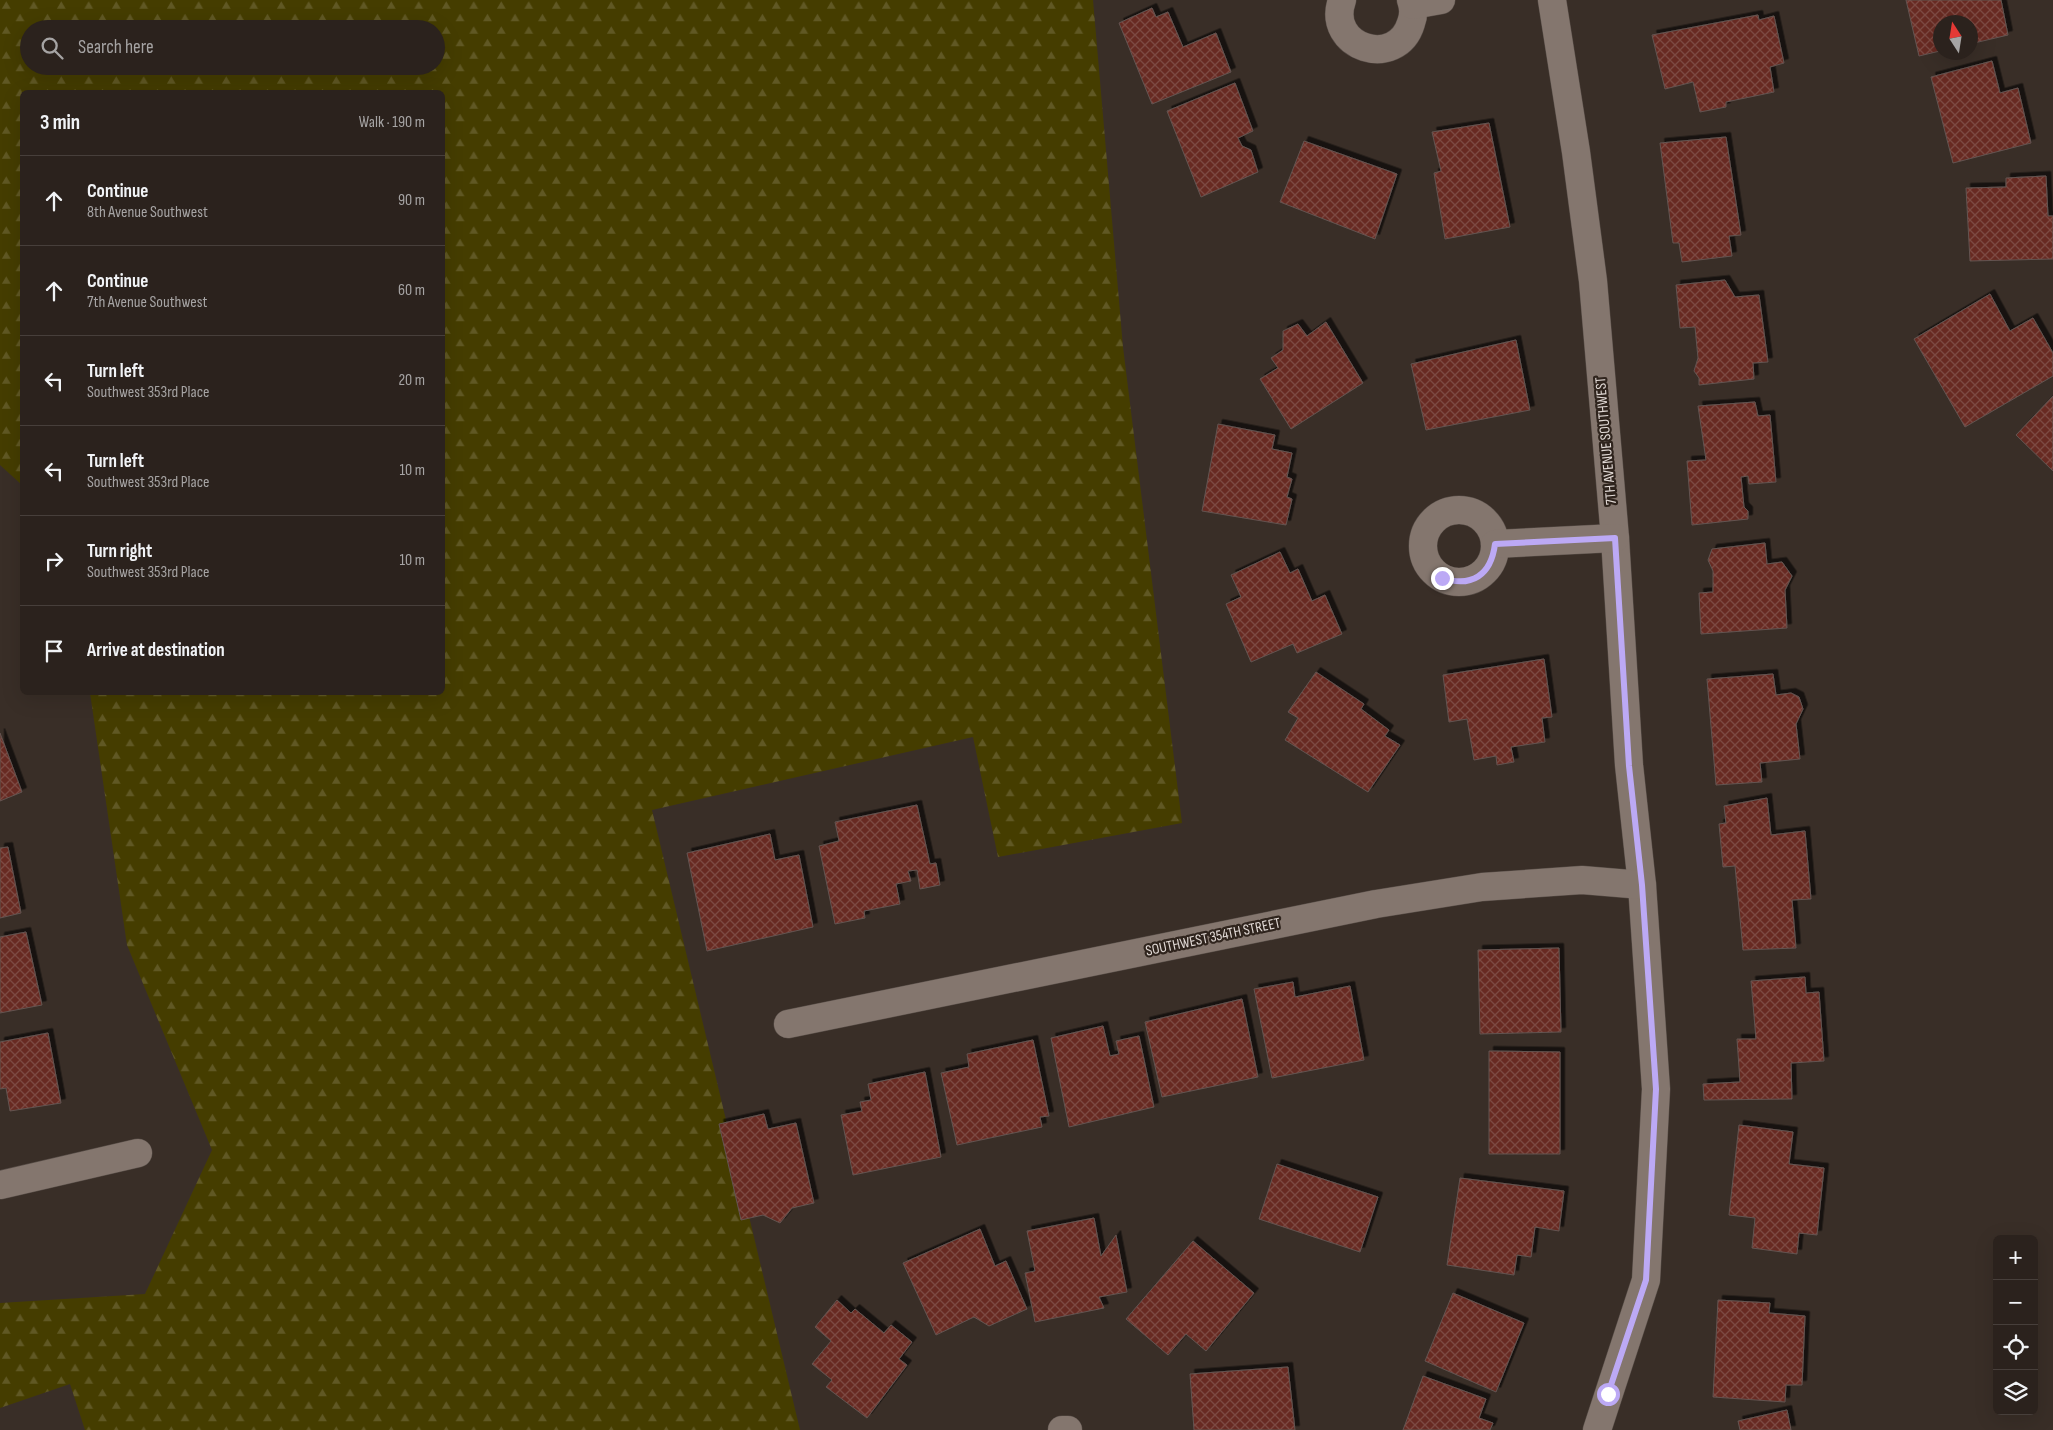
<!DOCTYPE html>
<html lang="en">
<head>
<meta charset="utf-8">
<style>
	body { margin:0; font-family:"Sofia Sans Condensed",sans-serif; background:#372f2a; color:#f1f3f6 }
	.controls { position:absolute; right:15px; bottom:15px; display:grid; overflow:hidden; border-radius:8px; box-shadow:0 5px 20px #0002 }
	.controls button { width:45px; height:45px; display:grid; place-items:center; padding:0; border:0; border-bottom:1px solid #473f3b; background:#2b221d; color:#f1f3f6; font:25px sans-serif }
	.compass { position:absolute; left:1933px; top:15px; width:45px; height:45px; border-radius:50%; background:#2b221d; box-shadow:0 5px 20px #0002; rotate:348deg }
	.stop { position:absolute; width:15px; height:15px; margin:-11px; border:4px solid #bca9f5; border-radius:50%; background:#fff }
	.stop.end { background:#bca9f5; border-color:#fff; box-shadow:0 1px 5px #0008 }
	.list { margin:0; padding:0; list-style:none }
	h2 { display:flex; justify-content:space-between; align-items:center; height:65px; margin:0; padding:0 20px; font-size:21px }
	h2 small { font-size:16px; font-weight:400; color:#a6a4a4 }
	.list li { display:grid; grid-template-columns:32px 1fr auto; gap:15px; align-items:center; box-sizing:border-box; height:90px; padding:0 20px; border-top:1px solid #473f3b }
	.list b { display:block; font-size:19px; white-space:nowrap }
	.list p { margin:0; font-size:16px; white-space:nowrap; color:#a6a4a4 }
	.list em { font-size:16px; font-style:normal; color:#a6a4a4 }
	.icon { flex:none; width:28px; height:28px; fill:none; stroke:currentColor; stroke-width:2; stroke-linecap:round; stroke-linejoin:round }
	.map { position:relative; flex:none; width:2053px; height:1430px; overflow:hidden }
	.search { position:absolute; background:#2b221d; box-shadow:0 5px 20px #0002; left:20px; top:20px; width:425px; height:55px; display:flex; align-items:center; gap:12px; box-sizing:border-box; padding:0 18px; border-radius:28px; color:#a6a4a4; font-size:19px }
	.panel { position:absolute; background:#2b221d; box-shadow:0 5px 20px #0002; left:20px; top:90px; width:425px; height:605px; border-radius:8px }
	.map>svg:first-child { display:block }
</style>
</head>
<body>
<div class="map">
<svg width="2053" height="1430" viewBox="0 0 2053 1430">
	<defs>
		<pattern id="forest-firs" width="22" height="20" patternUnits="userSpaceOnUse" patternTransform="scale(1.25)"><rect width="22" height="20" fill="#453d00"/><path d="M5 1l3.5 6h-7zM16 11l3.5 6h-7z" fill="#605824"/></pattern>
		<pattern id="building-cross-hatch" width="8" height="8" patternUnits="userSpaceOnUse" patternTransform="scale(1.25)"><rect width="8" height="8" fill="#672c23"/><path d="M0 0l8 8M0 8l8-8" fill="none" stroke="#7d4a42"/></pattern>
		<filter id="shadow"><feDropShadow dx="4.5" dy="-4.5" stdDeviation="0" flood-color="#0009"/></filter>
	</defs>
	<rect width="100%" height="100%" fill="#392e27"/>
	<!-- forest -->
	<path fill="url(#forest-firs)" fill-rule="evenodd" d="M0,0H1093L1123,347L1182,823L998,857L973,737L652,810L800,1430H85L70,1384L0,1408V1303L145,1294L212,1150L127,945L90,693L442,692V92H22V485L0,465ZM29,29H436V66H29Z"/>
	<!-- building -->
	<g fill="url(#building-cross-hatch)" stroke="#635451" filter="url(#shadow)">
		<polygon points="1906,0 2001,0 2008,35 1970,44 1970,22 1940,22 1940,51 1919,56"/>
		<polygon points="1152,8 1156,17 1168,12 1183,47 1216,33 1231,72 1152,104 1119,23"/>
		<polygon points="1758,15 1759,20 1774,16 1784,63 1770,67 1774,92 1726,102 1726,107 1700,112 1693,82 1665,89 1652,35"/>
		<polygon points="1992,61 2000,93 2018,88 2031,143 1953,163 1931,77"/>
		<polygon points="1235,83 1253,131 1238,138 1242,146 1251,150 1258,172 1201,197 1167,111"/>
		<polygon points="1489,123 1510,227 1445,239 1434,173 1441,171 1432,132"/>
		<polygon points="1726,137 1741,235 1729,236 1732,256 1682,262 1679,243 1673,243 1660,143"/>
		<polygon points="1304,141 1397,174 1375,239 1280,202"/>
		<polygon points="2046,176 2048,216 2053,216 2053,259 1970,261 1966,188 2006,187 2006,178"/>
		<polygon points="1725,280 1735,297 1759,295 1768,362 1753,363 1754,379 1699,385 1699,378 1694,371 1698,358 1695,327 1680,328 1676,285"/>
		<polygon points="1990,294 2010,331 2033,318 2053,353 2053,376 1965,427 1914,339"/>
		<polygon points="1326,322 1363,383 1291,429 1260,379 1278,368 1271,358 1283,350 1283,331 1298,324 1307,336"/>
		<polygon points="1516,340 1530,410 1426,430 1411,364"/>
		<polygon points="2053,396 2053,471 2016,435"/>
		<polygon points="1755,402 1758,416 1770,415 1776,482 1749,484 1748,476 1741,477 1744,507 1748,511 1748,519 1692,525 1687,461 1706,460 1698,406"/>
		<polygon points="1218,424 1275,435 1272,449 1292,453 1287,477 1292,479 1287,497 1292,499 1286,525 1202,511"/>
		<polygon points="1765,543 1767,564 1782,562 1792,576 1785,590 1787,628 1701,634 1699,593 1713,592 1713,571 1708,560 1712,549"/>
		<polygon points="1280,552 1290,573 1298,569 1312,601 1325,595 1342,634 1297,653 1293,644 1251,662 1226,604 1241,597 1231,575"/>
		<polygon points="1544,659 1552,717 1542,718 1545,742 1511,747 1514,762 1497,765 1496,756 1474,760 1467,719 1449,722 1443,675"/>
		<polygon points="1316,672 1364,704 1361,709 1389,730 1385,736 1400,745 1368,792 1285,740 1298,718 1288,712"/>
		<polygon points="1773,674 1776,695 1791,693 1799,697 1803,709 1796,724 1800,759 1760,763 1762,782 1716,785 1707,679"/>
		<polygon points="0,733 22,792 0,801"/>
		<polygon points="1767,798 1771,835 1805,831 1811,899 1792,900 1796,948 1743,950 1735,866 1723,867 1719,824 1726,823 1724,806"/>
		<polygon points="917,805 930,864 936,863 940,885 920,889 917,870 908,871 911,881 896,884 900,904 864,911 865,918 835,924 819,846 839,841 835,822"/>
		<polygon points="770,834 775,860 799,855 813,927 707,951 687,853"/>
		<polygon points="8,847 21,913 0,918 0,848"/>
		<polygon points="26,932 42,1005 0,1013 0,937"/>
		<polygon points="1559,948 1561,1032 1480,1034 1478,950"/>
		<polygon points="1805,977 1806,993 1819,992 1824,1061 1791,1063 1792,1099 1704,1100 1703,1084 1740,1082 1737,1039 1756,1039 1751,981"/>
		<polygon points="1293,982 1295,997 1350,986 1364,1060 1272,1078 1254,989"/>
		<polygon points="1242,999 1258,1077 1162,1097 1145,1022"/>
		<polygon points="1103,1026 1110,1056 1119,1054 1116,1041 1139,1036 1154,1107 1069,1127 1051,1038"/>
		<polygon points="48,1033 61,1103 10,1111 6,1088 0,1089 0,1042"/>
		<polygon points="1033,1040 1049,1116 1040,1117 1042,1127 957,1145 941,1073 969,1067 967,1054"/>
		<polygon points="1489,1051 1560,1052 1560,1154 1489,1154"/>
		<polygon points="925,1072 941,1157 853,1175 841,1115 862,1111 860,1102 871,1100 868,1084"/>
		<polygon points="764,1114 768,1129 796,1123 814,1203 792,1208 780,1223 763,1215 741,1220 719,1124"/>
		<polygon points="1739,1125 1793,1132 1789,1164 1824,1168 1817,1235 1799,1233 1797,1254 1752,1248 1755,1218 1729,1215"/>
		<polygon points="1277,1164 1378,1197 1360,1252 1259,1219"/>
		<polygon points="1460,1178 1564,1191 1559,1231 1535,1227 1531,1257 1517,1255 1514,1275 1447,1265"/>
		<polygon points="1094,1218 1101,1256 1116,1235 1127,1292 1099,1297 1104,1308 1035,1322 1025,1273 1035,1271 1027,1231"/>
		<polygon points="980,1229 995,1266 1006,1261 1027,1309 989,1326 974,1317 936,1335 903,1263"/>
		<polygon points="1193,1241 1254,1293 1206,1351 1186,1334 1168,1355 1126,1319"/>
		<polygon points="1453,1293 1524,1323 1496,1392 1425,1361"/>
		<polygon points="837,1300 851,1313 855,1309 884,1333 891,1325 912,1342 899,1359 907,1365 867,1418 826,1387 832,1380 812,1364 831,1341 815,1327"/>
		<polygon points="1718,1300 1770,1303 1769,1313 1805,1316 1802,1385 1786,1385 1785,1402 1713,1397"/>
		<polygon points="1288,1367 1295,1430 1194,1430 1190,1374"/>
		<polygon points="1423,1376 1486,1399 1479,1418 1493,1423 1490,1430 1403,1430"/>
		<polygon points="1787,1410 1791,1430 1740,1430 1738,1421"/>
	</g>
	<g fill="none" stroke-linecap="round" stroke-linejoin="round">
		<!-- minor casing -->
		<g stroke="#574d47" stroke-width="29">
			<g id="minor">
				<path d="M1342,0C1325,48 1397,70 1411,23C1414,15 1414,8 1411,0"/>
				<polyline points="1552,0 1576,152 1593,281 1615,538 1629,765 1642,885 1656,1089 1646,1280 1597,1430"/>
				<polyline points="1413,5 1441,0"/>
				<circle cx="1459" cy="546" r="36"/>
				<polyline points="1495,544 1615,538"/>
				<polyline points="788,1024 1376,904 1482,887 1582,880 1642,885"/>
				<polyline points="0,1185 138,1153"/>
				<polyline points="1062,1430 1068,1430"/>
			</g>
		</g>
		<!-- minor -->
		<use href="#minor" stroke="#84766e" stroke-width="28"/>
	</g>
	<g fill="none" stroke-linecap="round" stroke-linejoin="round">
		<!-- route -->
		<path stroke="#bca9f5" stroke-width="6" d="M1442,578C1472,588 1491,575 1495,544L1615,538L1629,766L1642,885L1656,1089L1646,1280L1608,1394"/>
	</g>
	<g text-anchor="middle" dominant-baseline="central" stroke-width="4.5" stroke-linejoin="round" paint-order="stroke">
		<!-- street labels -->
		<g font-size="15" fill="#e3dbd7" stroke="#2f241d">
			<text transform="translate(1606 441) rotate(-95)">7TH AVENUE SOUTHWEST</text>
			<text transform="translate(1213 937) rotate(-12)">SOUTHWEST 354TH STREET</text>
		</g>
	</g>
</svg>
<div class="controls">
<button>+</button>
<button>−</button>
<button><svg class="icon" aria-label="locate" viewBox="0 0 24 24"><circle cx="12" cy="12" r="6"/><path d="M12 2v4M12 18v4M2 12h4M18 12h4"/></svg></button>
<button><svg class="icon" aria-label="layers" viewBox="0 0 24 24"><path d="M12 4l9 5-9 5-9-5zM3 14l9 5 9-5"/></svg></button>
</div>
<svg class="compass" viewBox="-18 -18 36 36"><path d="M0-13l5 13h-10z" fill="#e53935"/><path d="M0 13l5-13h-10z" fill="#a6a4a4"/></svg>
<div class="stop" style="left:1608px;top:1394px"></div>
<div class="stop end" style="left:1442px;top:578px"></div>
<div class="search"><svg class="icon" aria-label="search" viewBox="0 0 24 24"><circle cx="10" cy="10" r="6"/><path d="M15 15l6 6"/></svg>Search here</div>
<section class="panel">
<h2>3 min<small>Walk · 190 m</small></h2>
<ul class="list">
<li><svg class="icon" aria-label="ahead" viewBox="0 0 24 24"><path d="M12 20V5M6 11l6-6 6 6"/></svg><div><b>Continue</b><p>8th Avenue Southwest</p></div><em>90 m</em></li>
<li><svg class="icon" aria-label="ahead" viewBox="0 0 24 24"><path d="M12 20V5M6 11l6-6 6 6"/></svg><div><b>Continue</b><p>7th Avenue Southwest</p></div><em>60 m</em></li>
<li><svg class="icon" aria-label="left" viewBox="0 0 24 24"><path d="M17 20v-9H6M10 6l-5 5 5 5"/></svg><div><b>Turn left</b><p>Southwest 353rd Place</p></div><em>20 m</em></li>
<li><svg class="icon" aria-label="left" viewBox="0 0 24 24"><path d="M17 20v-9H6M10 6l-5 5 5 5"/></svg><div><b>Turn left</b><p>Southwest 353rd Place</p></div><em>10 m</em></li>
<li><svg class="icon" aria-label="right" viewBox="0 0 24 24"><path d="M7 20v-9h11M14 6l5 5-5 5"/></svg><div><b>Turn right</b><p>Southwest 353rd Place</p></div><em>10 m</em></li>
<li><svg class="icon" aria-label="arrive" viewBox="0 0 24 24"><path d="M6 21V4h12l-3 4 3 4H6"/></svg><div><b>Arrive at destination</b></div></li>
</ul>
</section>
</div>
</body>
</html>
